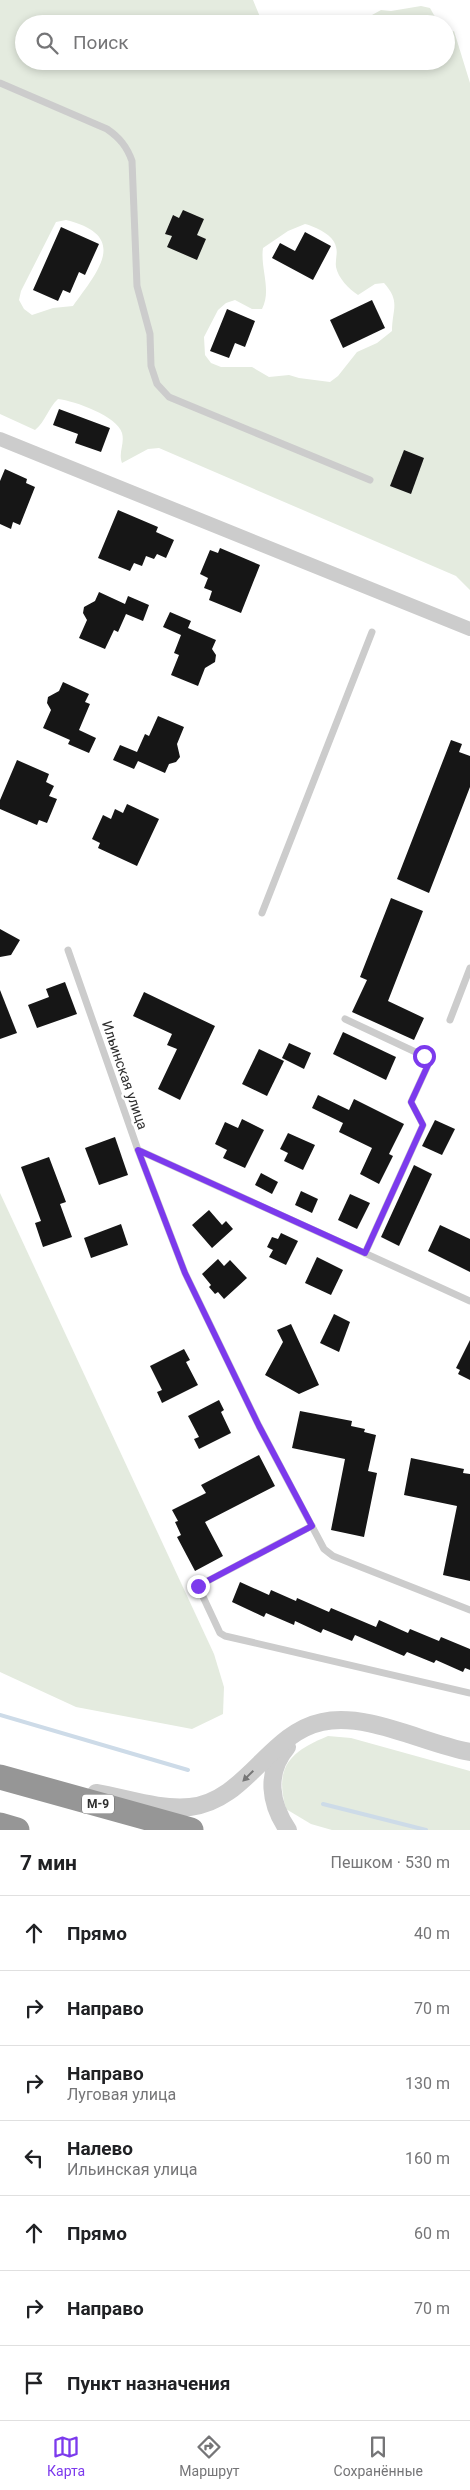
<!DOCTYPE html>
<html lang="ru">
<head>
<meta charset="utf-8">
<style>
	body { margin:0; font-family:Roboto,sans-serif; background:#f2f2f2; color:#202124 }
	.stop { position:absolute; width:15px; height:15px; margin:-11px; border:4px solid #7c3aed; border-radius:50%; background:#fff }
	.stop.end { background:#7c3aed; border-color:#fff; box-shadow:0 1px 5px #0008 }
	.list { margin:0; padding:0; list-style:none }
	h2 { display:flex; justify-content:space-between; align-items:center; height:65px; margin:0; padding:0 20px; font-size:21px }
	h2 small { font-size:16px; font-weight:400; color:#757577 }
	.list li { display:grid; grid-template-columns:32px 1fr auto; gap:15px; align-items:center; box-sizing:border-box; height:75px; padding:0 20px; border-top:1px solid #e0e0e0 }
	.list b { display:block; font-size:19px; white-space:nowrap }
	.list p { margin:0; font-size:16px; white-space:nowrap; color:#757577 }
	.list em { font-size:16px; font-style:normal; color:#757577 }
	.icon { flex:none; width:28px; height:28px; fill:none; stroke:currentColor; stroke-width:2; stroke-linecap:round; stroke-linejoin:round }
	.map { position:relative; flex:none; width:470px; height:1830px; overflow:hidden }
	.search { position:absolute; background:#fff; box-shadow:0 2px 8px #0003; left:15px; right:15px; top:15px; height:55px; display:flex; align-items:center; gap:12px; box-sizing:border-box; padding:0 18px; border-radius:28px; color:#757577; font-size:19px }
	.sheet { height:590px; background:#fff }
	nav { display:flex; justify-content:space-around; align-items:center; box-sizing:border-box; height:70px; border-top:1px solid #e0e0e0; background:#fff; font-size:14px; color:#757577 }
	nav a { display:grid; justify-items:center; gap:2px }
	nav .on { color:#7c3aed }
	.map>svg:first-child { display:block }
</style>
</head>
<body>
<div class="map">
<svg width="470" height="1830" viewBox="0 0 470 1830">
	<rect width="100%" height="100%" fill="#fff"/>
	<!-- green -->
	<g fill="#e4ebdf" fill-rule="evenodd">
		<path d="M0,0H253L263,24H24V61H446V34L454,31L470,83V590L456,576L159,448L148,449L122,463C118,452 125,444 122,433C117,416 75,401 58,399C48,408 46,421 35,430L0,414ZM66,220C130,236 98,271 73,306L53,308L32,315L24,309L19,300L21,291L56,222ZM305,224C316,227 334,235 336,247C338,253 335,260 336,267C338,278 349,289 358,295L375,284L384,283C401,302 392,309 392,331L377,343L357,352L338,376L330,382L299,378L289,375L269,377L252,367H221L211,363L205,355L204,337L218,310L226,303L235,300L252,309H262C272,290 260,268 263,248L288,231Z"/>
		<polygon points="421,6 430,8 439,24 366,24 372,15 381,10 391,11"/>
		<polygon points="0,1193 214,1654 224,1687 223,1714 192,1729 76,1707 0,1672"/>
		<path d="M328,1736L351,1738L470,1771V1830H332L311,1824L286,1809C274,1766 290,1752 328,1736Z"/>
	</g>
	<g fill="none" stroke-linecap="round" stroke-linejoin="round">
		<!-- stream -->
		<g stroke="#cddbe8" stroke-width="4">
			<polyline points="0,1715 188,1770"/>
			<polyline points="323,1804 426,1830"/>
		</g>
	</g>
	<!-- building -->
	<g fill="#161616">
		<polygon points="183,210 204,219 197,235 206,239 197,260 167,247 172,236 165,234 173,215 179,218"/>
		<polygon points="61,227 99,244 85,275 79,272 70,293 63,290 58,301 33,290"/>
		<polygon points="305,232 331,246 313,280 272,258 280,243 295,251"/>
		<polygon points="372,300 385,328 343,348 330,320"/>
		<polygon points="227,309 255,321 245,347 235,343 229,358 210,351"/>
		<polygon points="59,409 110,428 101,452 75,443 78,434 53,425"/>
		<polygon points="404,450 424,458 411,494 390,486"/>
		<polygon points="5,469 27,479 26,483 35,487 20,525 13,522 11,529 0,524 0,481"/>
		<polygon points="118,510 158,527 156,532 174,540 166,558 157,554 154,559 146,556 142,566 134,563 130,571 98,558"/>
		<polygon points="220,548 260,565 241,613 209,600 212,591 204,588 208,578 200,574 210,550 218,553"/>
		<polygon points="99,592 125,604 128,596 149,605 143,621 126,614 118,632 114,630 105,649 79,638 87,620 83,613 84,607 95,601"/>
		<polygon points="170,612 191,621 188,628 216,640 212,649 216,655 215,662 205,668 198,686 171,675 179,655 174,653 181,635 163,627"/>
		<polygon points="63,682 89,694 85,702 90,704 79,730 96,738 89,753 68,744 70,740 43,728 51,710 47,703 48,697 59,691"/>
		<polygon points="158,716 184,727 177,744 180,757 176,762 169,764 165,773 138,761 134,769 113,760 120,745 137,752 145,734 149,736"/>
		<polygon points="451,740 462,744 459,752 470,756 470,787 429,893 397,879"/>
		<polygon points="17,760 49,774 46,782 54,786 49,796 57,799 47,823 39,820 37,825 0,809 0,800"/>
		<polygon points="127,804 159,819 137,866 98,848 100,843 92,839 103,815 111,819 115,809 123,813"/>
		<polygon points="391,898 423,911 388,1001 424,1018 414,1040 352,1012 367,980 360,977"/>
		<polygon points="0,929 20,940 11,955 0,957"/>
		<polygon points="65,982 77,1014 37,1028 28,1005 49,997 46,989"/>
		<polygon points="0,990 17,1033 0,1039"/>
		<polygon points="144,992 215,1026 180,1100 158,1089 177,1049 167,1045 172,1034 133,1016"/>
		<polygon points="343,1032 396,1057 386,1080 333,1054"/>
		<polygon points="289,1043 311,1053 304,1069 282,1058"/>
		<polygon points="259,1049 284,1061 267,1096 242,1084"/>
		<polygon points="318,1095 349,1110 354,1099 404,1124 389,1154 393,1156 379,1184 360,1174 372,1148 339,1132 343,1123 312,1108"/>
		<polygon points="242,1119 264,1130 245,1168 223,1158 227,1150 215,1144 225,1122 238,1128"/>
		<polygon points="435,1120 455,1129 442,1155 422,1146"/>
		<polygon points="288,1133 315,1145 303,1170 284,1161 288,1153 280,1149"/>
		<polygon points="115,1137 128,1175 99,1185 85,1148"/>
		<polygon points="49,1157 66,1202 60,1204 72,1237 43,1247 35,1223 41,1221 21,1167"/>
		<polygon points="414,1165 432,1174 399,1246 381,1237"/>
		<polygon points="261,1173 278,1182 272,1194 255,1185"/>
		<polygon points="301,1191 318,1199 312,1213 295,1205"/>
		<polygon points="350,1194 370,1203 357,1229 338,1220"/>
		<polygon points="209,1210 222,1225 226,1221 233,1229 212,1248 192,1225"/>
		<polygon points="121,1224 128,1245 91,1258 84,1238"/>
		<polygon points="440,1225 470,1239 470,1272 428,1251"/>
		<polygon points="281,1233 298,1241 286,1265 269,1257 273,1250 267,1247 272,1237 278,1239"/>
		<polygon points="317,1257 343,1270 331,1295 305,1283"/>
		<polygon points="218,1259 224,1266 230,1260 247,1278 224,1299 218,1292 215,1294 209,1287 211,1285 202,1274"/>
		<polygon points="334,1314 350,1322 339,1352 320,1343"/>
		<polygon points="291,1324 319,1385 299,1394 265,1375 283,1342 277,1330"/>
		<polygon points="470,1340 470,1380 458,1374 460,1370 456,1368"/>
		<polygon points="184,1349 190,1360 186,1362 198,1385 162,1403 157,1392 162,1390 150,1366"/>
		<polygon points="219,1400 224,1410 221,1412 231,1433 199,1449 194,1439 199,1437 188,1416"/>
		<polygon points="300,1411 352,1421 351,1426 365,1429 364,1432 376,1435 368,1471 377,1473 364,1537 331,1530 345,1459 292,1448"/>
		<polygon points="259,1455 275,1486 205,1522 223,1556 195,1571 177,1537 181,1535 175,1522 178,1521 172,1510 206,1493 201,1485"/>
		<polygon points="411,1458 464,1469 463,1473 470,1474 470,1581 443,1575 457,1506 404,1495"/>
		<polygon points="240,1582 269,1595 271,1590 296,1601 297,1598 329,1612 331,1608 376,1627 379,1620 408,1633 410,1629 439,1641 441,1637 470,1649 470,1670 465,1668 463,1672 436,1660 434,1663 407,1652 404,1656 355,1635 352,1641 323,1629 321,1633 295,1621 294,1625 266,1613 264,1617 232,1602"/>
	</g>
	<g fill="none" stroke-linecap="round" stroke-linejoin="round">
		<!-- service -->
		<g stroke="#ccc" stroke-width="7">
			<path d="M0,83L107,129C120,138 127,147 132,161L137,286L150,334L151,366L157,384L169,397L370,480"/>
			<polyline points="262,913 372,632"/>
			<polyline points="68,950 138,1150 185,1273 259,1426 324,1549 333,1556 470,1610"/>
			<polyline points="345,1019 424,1056 428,1065 411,1102 423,1125 365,1253"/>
			<polyline points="450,1020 470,968"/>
			<polyline points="138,1150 470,1301"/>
			<polyline points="312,1526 198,1586 220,1633 225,1636 470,1693"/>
		</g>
		<!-- minor -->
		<polyline stroke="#ccc" stroke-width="14" points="0,439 470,629"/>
		<!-- tertiary -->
		<g stroke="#ccc" stroke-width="18">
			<path d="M287,1747C265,1773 270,1804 288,1830"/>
			<path d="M96,1793C126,1798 159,1810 190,1807C246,1801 269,1733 322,1722C368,1712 425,1744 470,1752"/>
		</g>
		<!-- motorway -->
		<g stroke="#969696" stroke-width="25">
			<polyline points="0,1777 191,1830"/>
			<polyline points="0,1825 17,1830"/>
		</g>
	</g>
	<!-- one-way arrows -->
	<defs><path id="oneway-solid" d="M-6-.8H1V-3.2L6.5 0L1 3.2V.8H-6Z" transform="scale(1.25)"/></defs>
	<use fill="#767676" href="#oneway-solid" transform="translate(248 1776) rotate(135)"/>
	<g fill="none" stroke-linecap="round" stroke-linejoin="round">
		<!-- route -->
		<polyline stroke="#7c3aed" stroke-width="6" points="198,1586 312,1526 259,1426 185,1273 138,1150 365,1253 423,1125 411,1102 428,1065 424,1056"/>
	</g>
	<g text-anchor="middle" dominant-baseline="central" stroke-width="5" stroke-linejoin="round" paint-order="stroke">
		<!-- shield labels -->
		<rect fill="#fff" stroke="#6d6d6d" stroke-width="1" x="82" y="1794.5" width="32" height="19" rx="4"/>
		<g font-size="12" font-weight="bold" fill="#2f2f2f">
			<text x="98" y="1804">М-9</text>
		</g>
		<!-- street labels -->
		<g font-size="14" fill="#2f2f2f" stroke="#fff">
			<text transform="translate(125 1075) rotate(71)">Ильинская улица</text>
		</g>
	</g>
</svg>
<div class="stop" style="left:424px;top:1056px"></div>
<div class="stop end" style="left:198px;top:1586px"></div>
<div class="search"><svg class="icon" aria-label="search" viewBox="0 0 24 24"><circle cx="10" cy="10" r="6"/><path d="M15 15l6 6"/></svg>Поиск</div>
</div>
<section class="sheet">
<h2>7 мин<small>Пешком · 530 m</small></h2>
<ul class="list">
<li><svg class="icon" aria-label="ahead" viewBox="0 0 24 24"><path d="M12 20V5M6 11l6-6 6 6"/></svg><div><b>Прямо</b></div><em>40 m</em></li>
<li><svg class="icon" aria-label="right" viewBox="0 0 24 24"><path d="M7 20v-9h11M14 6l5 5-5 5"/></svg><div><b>Направо</b></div><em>70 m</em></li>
<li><svg class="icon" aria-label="right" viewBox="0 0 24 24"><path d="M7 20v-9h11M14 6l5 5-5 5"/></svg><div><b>Направо</b><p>Луговая улица</p></div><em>130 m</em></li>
<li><svg class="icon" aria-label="left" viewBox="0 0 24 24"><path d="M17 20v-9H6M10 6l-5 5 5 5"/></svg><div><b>Налево</b><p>Ильинская улица</p></div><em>160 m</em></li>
<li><svg class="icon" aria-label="ahead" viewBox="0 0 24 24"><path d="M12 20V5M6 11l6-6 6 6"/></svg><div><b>Прямо</b></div><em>60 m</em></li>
<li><svg class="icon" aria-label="right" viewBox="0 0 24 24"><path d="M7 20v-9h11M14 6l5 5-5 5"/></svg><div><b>Направо</b></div><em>70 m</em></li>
<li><svg class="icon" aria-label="arrive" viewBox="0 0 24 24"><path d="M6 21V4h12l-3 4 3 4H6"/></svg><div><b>Пункт назначения</b></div></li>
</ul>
</section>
<nav>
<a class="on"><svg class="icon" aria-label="map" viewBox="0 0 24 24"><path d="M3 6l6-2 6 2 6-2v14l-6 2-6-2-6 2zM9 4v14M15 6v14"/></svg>Карта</a>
<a><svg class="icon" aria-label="directions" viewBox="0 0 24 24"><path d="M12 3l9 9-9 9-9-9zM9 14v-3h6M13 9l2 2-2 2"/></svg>Маршрут</a>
<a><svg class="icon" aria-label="saved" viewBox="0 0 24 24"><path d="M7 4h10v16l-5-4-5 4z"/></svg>Сохранённые</a>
</nav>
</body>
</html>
